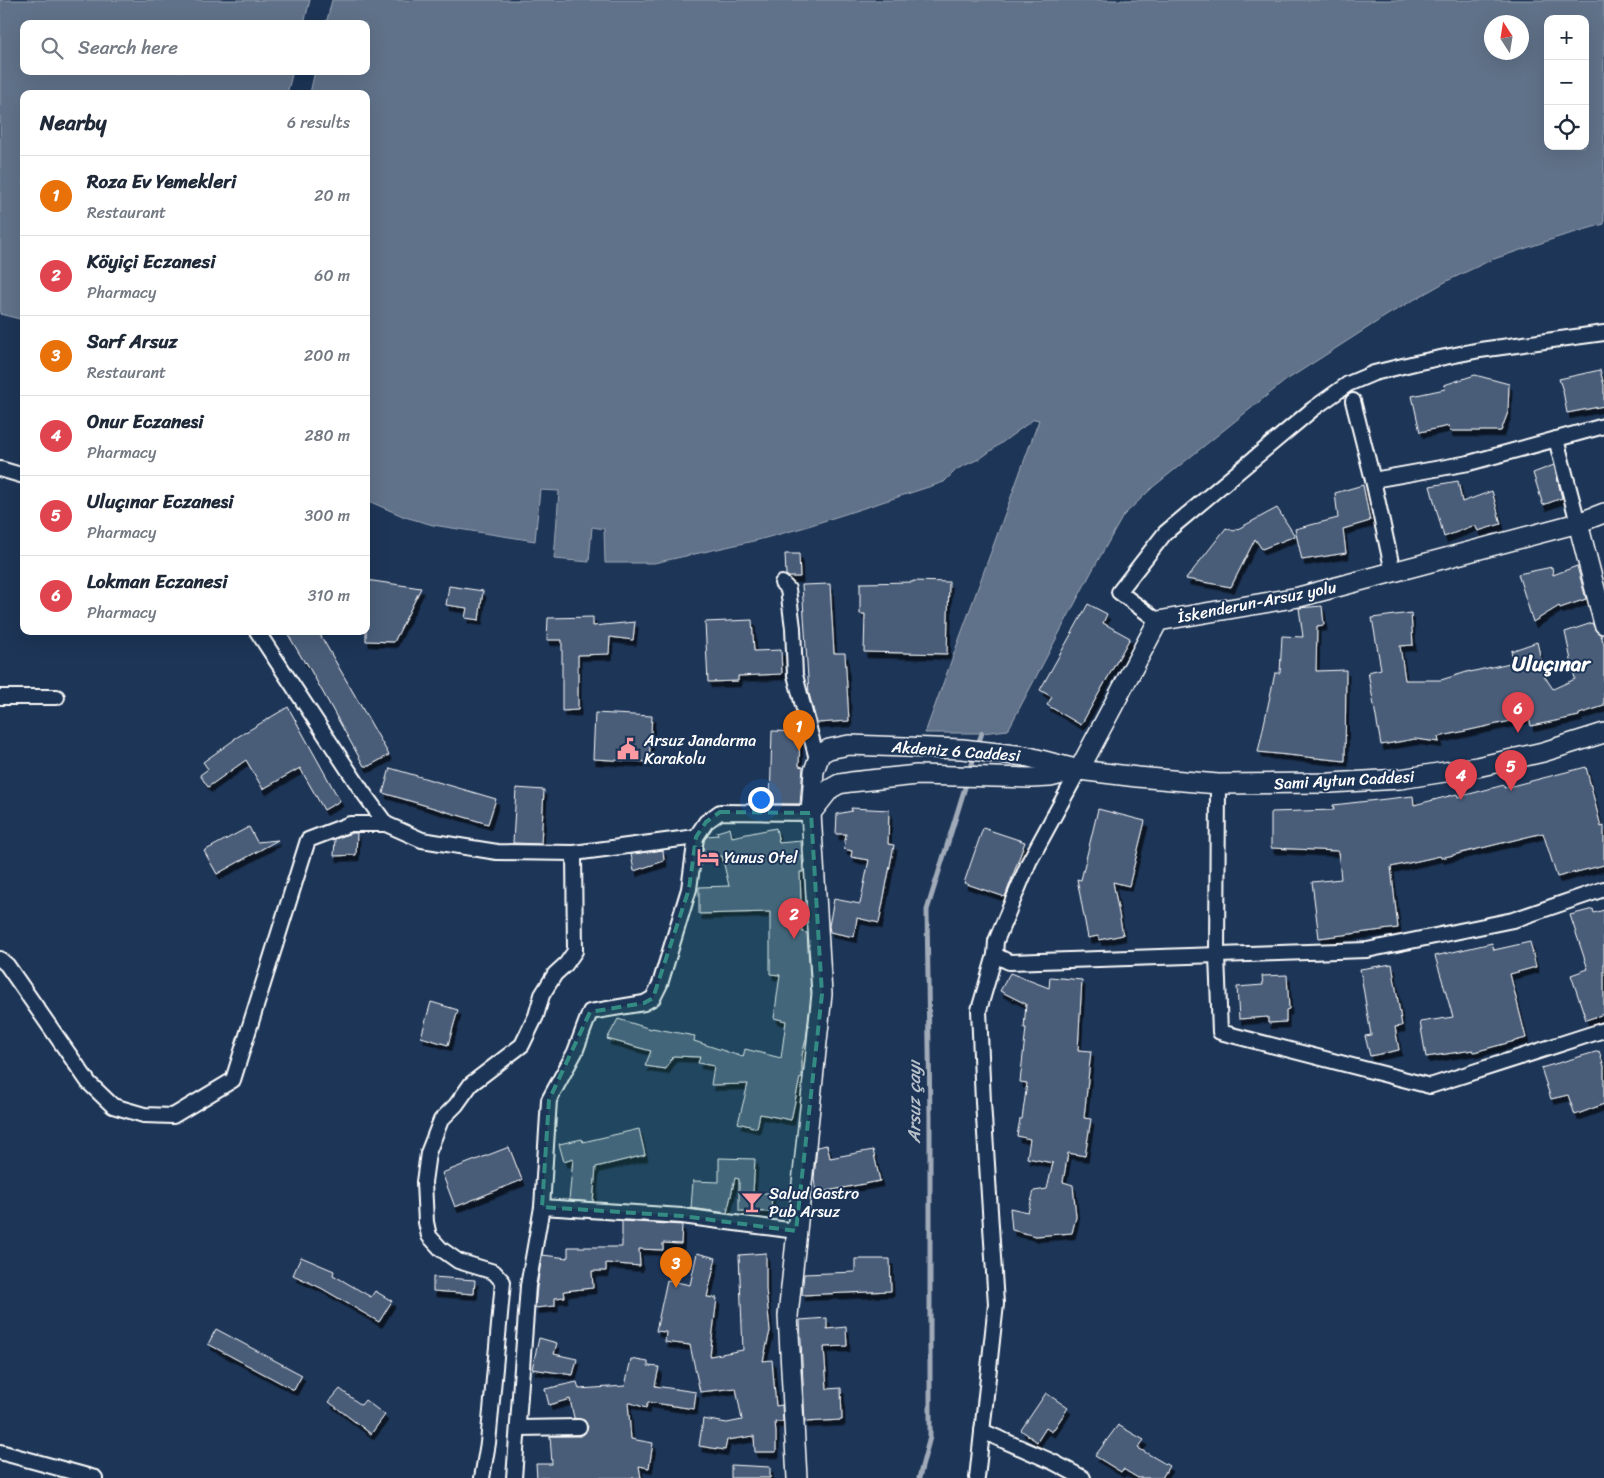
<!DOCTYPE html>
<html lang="en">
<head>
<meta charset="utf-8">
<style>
	body { margin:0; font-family:Sriracha,sans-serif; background:#f2f2f3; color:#1f2937 }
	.controls { position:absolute; right:15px; top:15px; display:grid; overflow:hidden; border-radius:10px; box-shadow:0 5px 20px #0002 }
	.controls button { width:45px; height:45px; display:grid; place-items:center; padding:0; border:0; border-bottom:1px solid #e0e1e3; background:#fff; color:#1f2937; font:25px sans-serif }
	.compass { position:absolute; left:1484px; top:15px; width:45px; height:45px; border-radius:50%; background:#fff; box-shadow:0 5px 20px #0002; rotate:348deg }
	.you { position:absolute; left:760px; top:799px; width:18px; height:18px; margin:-12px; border:4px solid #fff; border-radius:50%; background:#1a73e8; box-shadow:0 0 0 8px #1a73e833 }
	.badge { display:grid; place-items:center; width:32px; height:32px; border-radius:50%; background:#db2777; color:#fff; font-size:16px; font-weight:700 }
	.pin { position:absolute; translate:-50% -41px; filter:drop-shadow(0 1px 2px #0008) }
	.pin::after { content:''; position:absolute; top:26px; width:18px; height:15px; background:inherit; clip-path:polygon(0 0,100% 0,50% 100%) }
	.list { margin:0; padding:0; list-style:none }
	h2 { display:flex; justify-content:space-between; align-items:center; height:65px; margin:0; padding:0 20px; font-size:21px }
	h2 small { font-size:16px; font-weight:400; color:#747a83 }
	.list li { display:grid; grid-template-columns:32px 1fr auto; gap:15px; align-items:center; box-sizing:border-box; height:80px; padding:0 20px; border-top:1px solid #e0e1e3 }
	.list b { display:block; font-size:19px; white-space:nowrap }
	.list p { margin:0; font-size:16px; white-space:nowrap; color:#747a83 }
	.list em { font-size:16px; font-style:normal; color:#747a83 }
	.icon { flex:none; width:28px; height:28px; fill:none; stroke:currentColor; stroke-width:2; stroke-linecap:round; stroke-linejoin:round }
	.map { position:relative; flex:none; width:1604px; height:1478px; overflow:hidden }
	.search { position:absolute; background:#fff; box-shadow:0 5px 20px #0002; left:20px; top:20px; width:350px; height:55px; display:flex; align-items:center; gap:12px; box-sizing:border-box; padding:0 18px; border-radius:10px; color:#747a83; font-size:19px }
	.panel { position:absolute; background:#fff; box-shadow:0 5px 20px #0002; left:20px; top:90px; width:350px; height:545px; border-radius:10px }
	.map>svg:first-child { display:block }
</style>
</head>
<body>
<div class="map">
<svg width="1604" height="1478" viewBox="0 0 1604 1478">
	<defs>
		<filter id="shadow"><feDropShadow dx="3" dy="5.5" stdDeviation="0" flood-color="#0009"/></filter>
	</defs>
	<rect width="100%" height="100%" fill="#1d3557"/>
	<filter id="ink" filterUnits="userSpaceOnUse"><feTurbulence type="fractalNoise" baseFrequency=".02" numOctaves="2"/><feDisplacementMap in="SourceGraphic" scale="10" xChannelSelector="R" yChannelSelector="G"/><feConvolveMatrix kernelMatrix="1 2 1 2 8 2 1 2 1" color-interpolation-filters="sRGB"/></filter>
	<g filter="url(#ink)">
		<!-- water -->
		<g fill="#617289" stroke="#a0aab8" fill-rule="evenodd">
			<polygon points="0,0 310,0 304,24 24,24 24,71 293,71 287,94 24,94 24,320 0,314"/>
			<path d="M332,0H1604V224L1559,237L1491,260L1447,281L1389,314L1285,381L1153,487L1123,516L1092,571L1008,730L982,733H925L1039,420L1034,419L981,458L957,469L944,482L802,528L758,540L654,563H605L604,529L592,527L589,562L554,559L559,491L540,490L535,541L433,525L405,517L366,500V94L310,93L315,71H366V24H326ZM1548,19H1585V146H1548ZM1492,22H1522V52H1492Z"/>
		</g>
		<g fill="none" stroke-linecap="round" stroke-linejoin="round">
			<!-- stream -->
			<g stroke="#a0aab8" stroke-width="5">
				<polyline points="977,747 982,733"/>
				<polyline points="969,773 975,755"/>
				<polyline points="919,1478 930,1437 930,1117 927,910 967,781"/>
			</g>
		</g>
		<!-- building -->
		<g fill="#4a5d79" stroke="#fff" filter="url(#shadow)">
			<polygon points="1600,370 1604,385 1604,406 1567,413 1563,391 1559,379"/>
			<polygon points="1475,375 1509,384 1508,412 1501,431 1450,431 1449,426 1420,432 1412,396 1445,389 1444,385"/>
			<polygon points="1554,465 1562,498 1543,505 1533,473"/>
			<polygon points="1458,481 1462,502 1492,491 1501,524 1478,531 1475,525 1444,537 1430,486"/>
			<polygon points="1363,485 1370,521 1343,529 1346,553 1302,560 1295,529 1338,518 1335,493"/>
			<polygon points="1277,508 1295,536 1262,549 1255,539 1231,587 1186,579 1226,528 1234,531"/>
			<polygon points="785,554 799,554 800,577 789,577 786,575"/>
			<polygon points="1577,566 1586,599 1560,608 1559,606 1533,622 1518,574 1552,567 1553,575"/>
			<polygon points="366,580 421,588 394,642 366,641"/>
			<polygon points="913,581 949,582 947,654 864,652 865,614 860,614 860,583 913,582"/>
			<polygon points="830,584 834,653 845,653 849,721 817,723 809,694 802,585"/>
			<polygon points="449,586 483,591 479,620 465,618 467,608 446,605"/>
			<polygon points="1088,604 1107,614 1103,623 1130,638 1081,725 1047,705 1052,697 1040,690"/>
			<polygon points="1322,606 1324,625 1317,626 1316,671 1346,670 1345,761 1258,752 1275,673 1280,673 1282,636 1303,637 1299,608"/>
			<polygon points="1411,613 1413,645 1400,646 1405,680 1441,680 1470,671 1470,672 1514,662 1511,651 1537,642 1545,677 1553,689 1575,679 1565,632 1592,623 1596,631 1601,635 1604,645 1604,706 1579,714 1579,716 1531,726 1529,717 1438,737 1439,742 1415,739 1381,745 1368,672 1381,669 1372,618"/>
			<polygon points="593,617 593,626 635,622 633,640 610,637 609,654 578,655 578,710 562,711 562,640 547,640 548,618"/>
			<polygon points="752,620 754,651 781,650 782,674 738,676 738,681 708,682 705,622"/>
			<polygon points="286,631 318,631 389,755 369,766 364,766 306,662 305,663"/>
			<polygon points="288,707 340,801 324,810 300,768 263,789 246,760 208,787 200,775 208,769 203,762 234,740 234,739"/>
			<polygon points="595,713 652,716 649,762 593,759"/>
			<polygon points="772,731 800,732 799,766 803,767 800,804 770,804"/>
			<polygon points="1586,767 1601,827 1604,826 1604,865 1557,877 1543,833 1441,858 1440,856 1391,867 1398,928 1319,938 1312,882 1341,879 1338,851 1271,848 1271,812 1334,810 1333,805 1413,796 1414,805 1457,794 1458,797 1504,785 1504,788"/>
			<polygon points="390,768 496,799 488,824 383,793"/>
			<polygon points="516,788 544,790 541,844 513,843"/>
			<polygon points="851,808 889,810 888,844 894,845 879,923 857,918 854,937 830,932 829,926 834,899 860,904 869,860 851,857 852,851 844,849 846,834 836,834 837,814 852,811"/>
			<polygon points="1098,809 1145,821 1129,886 1113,882 1123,935 1099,940 1098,936 1088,938 1077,879 1081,880"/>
			<polygon points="249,827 257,842 278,840 217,874 204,851"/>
			<polygon points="730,828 732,837 776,828 779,843 801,841 803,872 800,872 802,932 807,933 811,994 806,1039 802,1055 802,1078 800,1078 791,1120 760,1114 757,1128 738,1123 748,1084 711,1085 714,1066 698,1063 700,1057 673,1056 666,1069 645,1066 651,1051 607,1039 618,1019 651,1029 652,1028 695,1036 694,1041 743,1057 745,1049 781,1058 786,1021 774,1018 780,975 770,974 770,912 699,914 699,887 729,886 722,856 702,857 704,840 707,836 718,835 717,832"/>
			<polygon points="983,828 1025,842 1005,897 964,883"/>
			<polygon points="352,833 357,833 356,855 334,856 335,839"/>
			<polygon points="663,850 664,861 634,871 631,854"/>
			<polygon points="1593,909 1594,913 1604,910 1604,1014 1586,1020 1571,975 1588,969 1570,915"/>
			<polygon points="1530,942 1536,967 1510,974 1526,1038 1474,1052 1473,1050 1426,1057 1420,1022 1453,1017 1435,956 1492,943 1494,950"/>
			<polygon points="1392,964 1402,1026 1395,1027 1399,1050 1370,1056 1365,1036 1371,1035 1360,969"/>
			<polygon points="1010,973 1049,988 1050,977 1082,980 1078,1050 1091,1051 1084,1118 1091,1119 1085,1156 1068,1153 1063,1182 1073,1185 1076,1217 1072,1233 1036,1236 1012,1230 1010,1208 1028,1212 1034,1191 1047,1189 1053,1163 1027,1158 1030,1139 1017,1136 1020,1119 1022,1119 1027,1083 1020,1082 1026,1028 1024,1028 1026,1004 1000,991"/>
			<polygon points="1287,975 1289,1009 1286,1010 1286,1022 1268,1023 1268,1017 1239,1019 1237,987 1263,985 1262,976"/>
			<polygon points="431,1002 458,1010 448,1045 421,1037"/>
			<polygon points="1599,1051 1604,1066 1604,1104 1575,1115 1568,1095 1551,1099 1541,1068"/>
			<polygon points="639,1129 645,1155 596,1167 593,1202 569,1200 573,1159 564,1162 559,1144 582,1139 583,1142"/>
			<polygon points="827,1145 830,1158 873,1150 880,1181 816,1193 814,1179 817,1147"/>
			<polygon points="509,1147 522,1180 455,1207 442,1173"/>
			<polygon points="719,1158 755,1159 753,1193 772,1193 771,1212 739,1211 739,1179 735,1178 727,1213 691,1208 693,1181 719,1182"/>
			<polygon points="622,1221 682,1225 681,1244 663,1243 663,1250 639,1249 640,1266 606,1263 606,1271 592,1271 593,1288 564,1291 565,1297 555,1298 555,1306 535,1308 537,1287 542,1255 568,1258 568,1247 622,1247"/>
			<polygon points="697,1253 716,1258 707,1297 717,1298 710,1356 743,1350 739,1255 766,1253 766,1289 770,1331 763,1361 772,1360 776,1406 782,1405 783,1422 775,1422 776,1432 776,1452 755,1452 754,1436 727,1440 725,1450 699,1446 703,1419 727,1423 742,1420 736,1388 700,1392 690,1345 665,1342 666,1332 656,1331 667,1280 690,1285"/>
			<polygon points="301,1257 334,1271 333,1275 371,1297 375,1291 392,1301 379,1322 321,1288 293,1275"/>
			<polygon points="855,1259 890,1259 891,1291 802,1295 804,1274 855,1272"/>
			<polygon points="433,1277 475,1280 474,1294 433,1291"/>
			<polygon points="827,1318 827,1329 846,1327 847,1346 824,1347 827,1389 841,1388 842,1420 805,1422 800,1320"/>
			<polygon points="216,1329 302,1375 294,1390 208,1344"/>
			<polygon points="539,1338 557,1343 554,1354 577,1359 573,1375 532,1369"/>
			<polygon points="631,1359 648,1362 648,1366 659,1367 655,1386 696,1392 694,1409 648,1402 646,1408 628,1402 631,1439 653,1443 649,1468 639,1466 641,1478 537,1478 536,1464 552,1464 550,1436 580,1436 584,1434 588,1427 584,1420 574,1418 570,1399 549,1405 545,1389 577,1382 579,1389 625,1386"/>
			<polygon points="340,1389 361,1405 365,1400 385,1415 371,1434 329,1402"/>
			<polygon points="1046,1393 1068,1408 1052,1432 1046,1428 1037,1442 1021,1430"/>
			<polygon points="1118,1425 1144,1440 1138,1448 1169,1466 1162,1478 1138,1478 1123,1469 1121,1472 1095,1456"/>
			<polygon points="731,1465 770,1467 770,1478 731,1478"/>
		</g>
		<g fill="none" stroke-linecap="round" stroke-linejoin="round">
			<!-- street casing -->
			<g stroke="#fff" stroke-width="18">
				<g id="street">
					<polyline points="1353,401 1373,480 1393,572"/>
					<polyline points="1556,439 1578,523"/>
					<polyline points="0,469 24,476"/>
					<polyline points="1373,480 1469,463 1604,426"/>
					<polyline points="782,583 788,589 793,628 795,675 817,759"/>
					<polyline points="1158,621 1119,592 1165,533 1313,409 1348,384 1374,373 1415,363 1480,350 1604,333"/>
					<polyline points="257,631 362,791 386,824 422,840 497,852 574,853 696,837"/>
					<polyline points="0,697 57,697"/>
					<polyline points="1218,784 1217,955 1220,1032 1430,1086 1604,1030"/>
					<polyline points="995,955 1009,962 1367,950 1513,920 1604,889"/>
					<polyline points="0,959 7,965 89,1083 113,1106 144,1115 173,1116 233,1080 308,840 350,824 386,824"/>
					<polyline points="542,1207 682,1216 796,1231"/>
					<polyline points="519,1428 579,1427"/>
					<polyline points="982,1431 1053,1462 1083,1478"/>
					<polyline points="0,1452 95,1478"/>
					<polyline points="482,1478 488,1443 503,1282 494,1272 458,1261 441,1249 429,1236 426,1222 424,1182 428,1153 441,1120 456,1105 471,1084 522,1045 536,1016 542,995 555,974 566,964 575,951 574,853"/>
					<polyline points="514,1478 528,1286 542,1207 549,1100 575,1052 590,1012 644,1003 653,998 660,984 689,889 696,837 706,822 720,812 811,813"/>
					<polyline points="977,1478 996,1304 983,1102 979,1010 995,955 996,941 1029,862 1079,770"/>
				</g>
			</g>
			<!-- secondary casing -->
			<g stroke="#fff" stroke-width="22">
				<g id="secondary">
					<polyline points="1578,523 1604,624"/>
					<polyline points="1079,770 1158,621 1299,597 1578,523 1604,513"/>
					<polyline points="811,813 830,789 839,784 851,782 917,775 1031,778 1050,777 1078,770"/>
					<polyline points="797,1478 788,1316 822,994 811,813 814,771 820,754 829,749 849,745 962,749 1025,756 1079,770 1137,777 1218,784 1330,783 1400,779 1477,767 1543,752 1604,733"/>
				</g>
			</g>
			<!-- street -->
			<use href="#street" stroke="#1d3557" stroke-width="14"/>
			<!-- secondary -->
			<use href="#secondary" stroke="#1d3557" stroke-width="19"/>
		</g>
	</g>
	<!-- marked area -->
	<path fill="#338b84" fill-opacity="0.2" stroke="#338b84" stroke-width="4" stroke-dasharray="10 6" stroke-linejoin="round" d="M720,812L811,813L822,994L796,1231L682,1216L542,1207L549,1100L590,1012L644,1003L653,998L689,889L696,837L706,822Z"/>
	<!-- icons -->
	<defs>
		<g id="civic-bare" transform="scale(1.725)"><path d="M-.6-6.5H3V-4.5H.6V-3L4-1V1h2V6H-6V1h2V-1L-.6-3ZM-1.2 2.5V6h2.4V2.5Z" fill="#ff9aa2" stroke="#1d3557" stroke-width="2.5" paint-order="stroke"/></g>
		<g id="hotel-bare" transform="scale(1.725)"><path d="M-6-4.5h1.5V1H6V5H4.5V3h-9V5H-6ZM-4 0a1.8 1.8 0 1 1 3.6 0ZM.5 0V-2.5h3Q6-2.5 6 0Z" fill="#ff9aa2" stroke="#1d3557" stroke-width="2.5" paint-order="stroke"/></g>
		<g id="bar-bare" transform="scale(1.725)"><path d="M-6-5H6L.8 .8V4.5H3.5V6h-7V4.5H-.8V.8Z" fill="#ff9aa2" stroke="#1d3557" stroke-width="2.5" paint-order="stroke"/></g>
	</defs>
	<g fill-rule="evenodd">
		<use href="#civic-bare" x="628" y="749"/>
		<use href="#hotel-bare" x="708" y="857"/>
		<use href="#bar-bare" x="752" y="1202"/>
	</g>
	<g text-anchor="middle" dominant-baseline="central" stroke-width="4" stroke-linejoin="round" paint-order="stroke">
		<!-- street labels -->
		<g font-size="16" fill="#fff" stroke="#1d3557">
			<text transform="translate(1257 602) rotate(-11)">İskenderun-Arsuz yolu</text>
			<text transform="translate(956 751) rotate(4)">Akdeniz 6 Caddesi</text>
			<text transform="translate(1344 780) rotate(-3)">Sami Aytun Caddesi</text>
		</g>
		<!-- poi labels -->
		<g font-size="16" fill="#fff" stroke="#1d3557" text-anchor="start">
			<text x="644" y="740">Arsuz Jandarma<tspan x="644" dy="18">Karakolu</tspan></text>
			<text x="724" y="857">Yunus Otel</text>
			<text x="769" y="1193">Salud Gastro<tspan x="769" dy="18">Pub Arsuz</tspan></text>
		</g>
		<!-- water labels -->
		<g font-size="18" font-style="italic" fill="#b8c0ca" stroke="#1d3557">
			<text transform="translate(914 1102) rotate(-90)">Arsuz çayı</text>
		</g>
		<!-- district labels -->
		<g font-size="21" font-weight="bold" fill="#fff" stroke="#1d3557">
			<text x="1551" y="664">Uluçınar</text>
		</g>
	</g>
</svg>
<div class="controls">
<button>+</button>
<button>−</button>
<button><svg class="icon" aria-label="locate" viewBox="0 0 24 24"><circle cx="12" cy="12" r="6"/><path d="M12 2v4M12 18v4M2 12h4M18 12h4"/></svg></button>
</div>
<svg class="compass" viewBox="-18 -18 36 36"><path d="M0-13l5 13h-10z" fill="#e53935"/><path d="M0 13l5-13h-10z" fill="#747a83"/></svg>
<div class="you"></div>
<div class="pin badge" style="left:799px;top:751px;background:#e8710a">1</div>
<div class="pin badge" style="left:794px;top:939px;background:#e0444e">2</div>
<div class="pin badge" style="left:676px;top:1288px;background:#e8710a">3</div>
<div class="pin badge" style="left:1461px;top:800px;background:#e0444e">4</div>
<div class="pin badge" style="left:1511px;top:791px;background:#e0444e">5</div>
<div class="pin badge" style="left:1518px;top:733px;background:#e0444e">6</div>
<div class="search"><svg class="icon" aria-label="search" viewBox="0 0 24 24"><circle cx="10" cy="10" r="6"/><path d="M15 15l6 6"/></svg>Search here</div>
<section class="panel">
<h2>Nearby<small>6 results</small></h2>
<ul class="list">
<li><span class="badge" style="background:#e8710a">1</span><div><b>Roza Ev Yemekleri</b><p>Restaurant</p></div><em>20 m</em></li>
<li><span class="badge" style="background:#e0444e">2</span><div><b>Köyiçi Eczanesi</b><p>Pharmacy</p></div><em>60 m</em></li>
<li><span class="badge" style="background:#e8710a">3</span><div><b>Sarf Arsuz</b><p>Restaurant</p></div><em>200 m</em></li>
<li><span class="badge" style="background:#e0444e">4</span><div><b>Onur Eczanesi</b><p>Pharmacy</p></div><em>280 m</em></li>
<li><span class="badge" style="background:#e0444e">5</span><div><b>Uluçınar Eczanesi</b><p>Pharmacy</p></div><em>300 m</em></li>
<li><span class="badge" style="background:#e0444e">6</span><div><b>Lokman Eczanesi</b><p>Pharmacy</p></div><em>310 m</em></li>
</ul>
</section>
</div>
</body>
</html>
